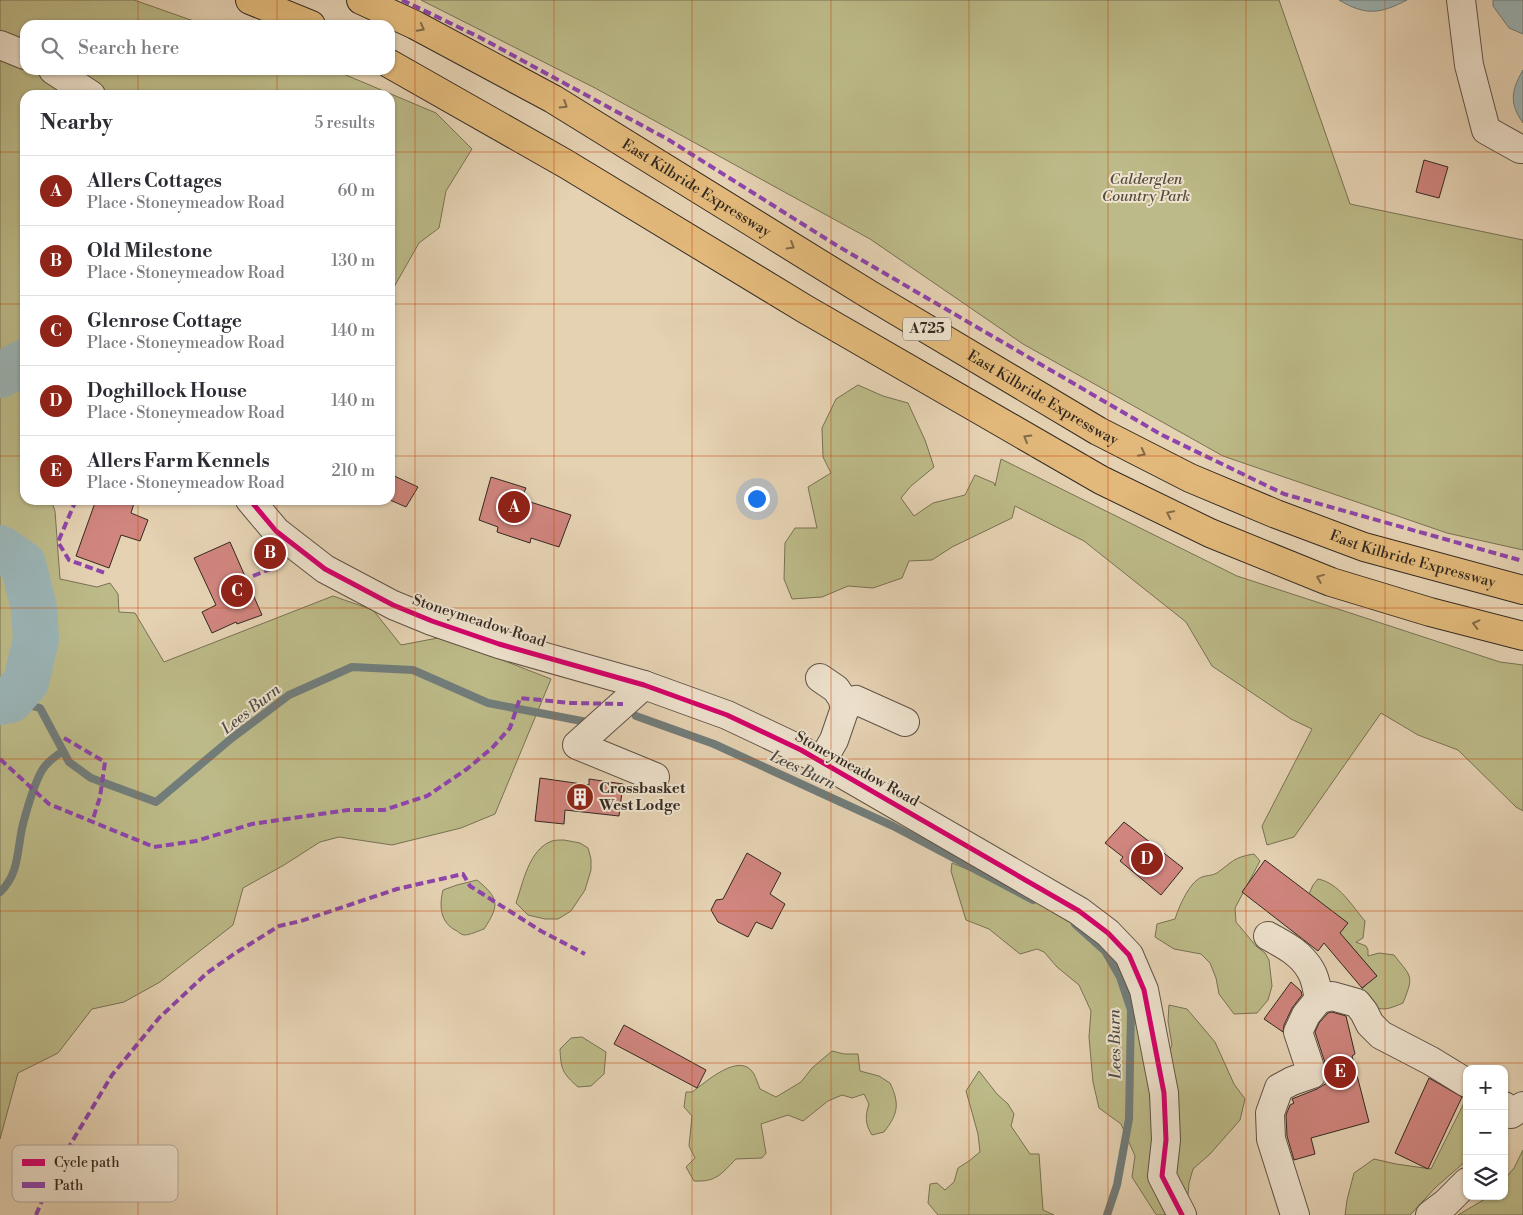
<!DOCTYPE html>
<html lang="en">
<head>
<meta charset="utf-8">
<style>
	body { margin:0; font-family:"Libre Bodoni",serif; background:#f7f7f7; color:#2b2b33 }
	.controls { position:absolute; right:15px; bottom:15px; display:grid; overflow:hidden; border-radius:10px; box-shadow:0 1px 4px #0004 }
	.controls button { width:45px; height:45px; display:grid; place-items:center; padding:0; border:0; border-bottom:1px solid #e1e1e2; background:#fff; color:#2b2b33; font:25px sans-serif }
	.you { position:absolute; left:756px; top:498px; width:18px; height:18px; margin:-12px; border:4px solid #fff; border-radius:50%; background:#1a73e8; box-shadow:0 0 0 8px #1a73e833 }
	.badge { display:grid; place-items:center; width:32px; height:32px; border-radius:50%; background:#8f2418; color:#fff; font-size:16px; font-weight:700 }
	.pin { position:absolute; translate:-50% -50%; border:2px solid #fff; box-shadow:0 1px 5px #0006 }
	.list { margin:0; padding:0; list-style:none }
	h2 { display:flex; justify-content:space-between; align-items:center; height:65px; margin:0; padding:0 20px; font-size:21px }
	h2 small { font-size:16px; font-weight:400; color:#7c7c81 }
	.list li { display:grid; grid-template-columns:32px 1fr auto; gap:15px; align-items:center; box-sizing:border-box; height:70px; padding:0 20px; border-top:1px solid #e1e1e2 }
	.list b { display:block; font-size:19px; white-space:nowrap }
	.list p { margin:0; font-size:16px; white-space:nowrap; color:#7c7c81 }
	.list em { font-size:16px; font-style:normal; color:#7c7c81 }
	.icon { flex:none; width:28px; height:28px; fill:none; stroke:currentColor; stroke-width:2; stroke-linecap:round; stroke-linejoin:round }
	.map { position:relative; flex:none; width:1523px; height:1215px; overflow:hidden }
	.search { position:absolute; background:#fff; box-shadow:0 1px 4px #0004; left:20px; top:20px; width:375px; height:55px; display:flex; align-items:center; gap:12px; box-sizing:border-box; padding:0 18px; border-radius:15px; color:#7c7c81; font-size:19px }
	.panel { position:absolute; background:#fff; box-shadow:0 1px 4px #0004; left:20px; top:90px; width:375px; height:415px; border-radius:15px }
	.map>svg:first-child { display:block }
</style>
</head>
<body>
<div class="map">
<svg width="1523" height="1215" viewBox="0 0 1523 1215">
	<rect width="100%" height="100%" fill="#e5d2b3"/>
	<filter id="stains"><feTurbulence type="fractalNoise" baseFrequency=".004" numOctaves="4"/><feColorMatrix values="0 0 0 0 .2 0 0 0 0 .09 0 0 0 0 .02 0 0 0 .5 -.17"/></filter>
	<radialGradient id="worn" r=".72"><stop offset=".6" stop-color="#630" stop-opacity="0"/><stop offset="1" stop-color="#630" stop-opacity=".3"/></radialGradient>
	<!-- green -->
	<g fill="#bcba88" stroke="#787254">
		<polygon points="0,0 134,0 205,25 25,25 25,70 334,70 436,113 472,149 446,191 439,228 419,243 390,294 390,95 25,95 25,500 51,500 55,511 60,579 97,587 110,583 118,594 119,612 135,613 164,662 333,596 373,610 401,645 443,637 551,679 495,814 461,828 392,845 339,837 320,842 284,865 243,888 233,925 160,982 124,1002 92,1009 58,1053 18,1073 0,1139"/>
		<polygon points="421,0 1279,0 1350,204 1523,240 1523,550 1447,533 1223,456 1023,344 870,239 595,88"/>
		<polygon points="858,385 883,396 908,403 925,440 934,467 911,486 901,498 914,516 933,503 965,495 975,475 994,483 995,486 1001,459 1237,576 1500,662 1523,665 1523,811 1516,807 1458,750 1418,735 1381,713 1294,837 1267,845 1262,826 1312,729 1291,719 1212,666 1186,622 1084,541 1015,506 1012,518 952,547 932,560 909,561 902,578 873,588 848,586 822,597 792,599 784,579 785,543 795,528 817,528 808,487 831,473 823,457 822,428 836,399"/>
		<path d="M564,840L580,843L588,848L591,859V870L585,890L571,911L558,919H545L528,915L516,903C523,883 529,849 552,841C555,840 560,840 564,840Z"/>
		<path d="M1254,854L1260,861L1235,908L1236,922L1256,946L1265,953L1269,960L1272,986L1268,1000L1257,1013L1234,1014L1219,994L1216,978L1210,963L1201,954L1174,949L1155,937L1157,924L1175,919C1179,907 1189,882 1202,877C1207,875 1212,876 1217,873C1232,862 1234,857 1254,854Z"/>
		<polygon points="952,863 1048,902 1078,921 1121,968 1131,1010 1149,1058 1164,1062 1172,1045 1168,1021 1169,1005 1187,1009 1215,1042 1234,1084 1245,1099 1240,1120 1210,1154 1193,1169 1189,1183 1188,1195 1178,1215 1157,1215 1155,1213 1132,1177 1135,1156 1121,1124 1099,1108 1093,1082 1089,1037 1091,1011 1079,985 1057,967 1044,952 1037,949 1020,954 989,929 966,920 951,871"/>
		<path d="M1318,879C1339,883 1352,906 1365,921L1363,938L1356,942L1366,946L1368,950V956L1379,953L1394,955C1412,978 1414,975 1403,1003C1382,1012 1380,1011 1362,999V989L1376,975L1347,941L1337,936L1347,923L1309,894L1313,885Z"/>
		<path d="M477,880C499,898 500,905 484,929C478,931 470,935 464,935C461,934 459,933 457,931C440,923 439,906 443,890L457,885Z"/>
		<path d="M582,1037L606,1052L604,1074L591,1086L578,1087C562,1073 561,1069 560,1049L571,1038Z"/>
		<path d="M832,1051L844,1054H858L860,1071L879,1076L890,1083C900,1104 898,1114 884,1132L872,1135C865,1124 865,1116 869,1104L864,1094L852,1098L842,1095L828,1101L803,1121L788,1115L761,1124L766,1153L762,1158L736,1159C721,1174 717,1182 694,1181L686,1167L695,1158L689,1146L692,1116L684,1107L686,1092H692C705,1083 740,1050 754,1074C756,1078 758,1084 760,1089L776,1097L801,1082L812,1068Z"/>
		<polygon points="979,1071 997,1094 1008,1104 1014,1114 1011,1126 1030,1154 1039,1154 1043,1210 1054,1215 938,1215 928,1203 930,1184 937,1183 945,1190 954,1182 958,1168 969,1161 980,1152 978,1134 966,1091"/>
		<polygon points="1464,1103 1467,1104 1467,1160 1436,1187 1410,1215 1345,1215 1347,1200 1354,1173 1374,1159 1396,1164 1431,1169"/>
		<polygon points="1523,1150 1523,1215 1458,1215 1490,1196 1504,1196 1504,1180 1514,1168"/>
	</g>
	<!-- water -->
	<g fill="#9bb5b7" stroke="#717d7b">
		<path d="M1339,0H1407C1380,14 1366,16 1339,0Z"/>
		<polygon points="1493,0 1523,0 1523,34 1509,28 1493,6"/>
		<path d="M1523,70V123C1509,103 1511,91 1523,70Z"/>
	</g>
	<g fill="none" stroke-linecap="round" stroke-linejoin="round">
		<!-- stream -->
		<g stroke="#717d7b" stroke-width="8">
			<polyline points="10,700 40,708 69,762 91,778 156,802 232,738 289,695 352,667 413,670 488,703 587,722"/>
			<polyline points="636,716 714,744 893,826 1033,900"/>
			<path d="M0,892C20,874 17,847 23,824C27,809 36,777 45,766C50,760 57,755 63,751"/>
			<polyline points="1075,924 1105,951 1120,977 1131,1010 1129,1119 1117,1185 1107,1215"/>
		</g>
		<!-- river -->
		<g stroke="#9bb5b7" stroke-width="46">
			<polyline points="0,375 25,362"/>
			<polyline points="0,548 23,564 34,608 36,639 26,682 10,700 0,702"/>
		</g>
	</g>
	<!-- building -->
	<g fill="#d0857e" stroke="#332921">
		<polygon points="1424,160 1448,167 1439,198 1416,192"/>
		<polygon points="390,474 418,487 406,507 390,500"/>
		<polygon points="491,477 526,488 521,499 571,515 559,547 531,538 530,543 497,532 498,527 479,520"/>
		<polygon points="96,500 135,500 131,513 148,520 140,541 121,535 109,568 76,556"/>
		<polygon points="230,542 262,615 237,624 236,622 212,633 202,612 216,605 194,558"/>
		<polygon points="540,778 589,785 589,779 623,784 619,816 565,810 564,824 535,821"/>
		<polygon points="1124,822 1183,868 1161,895 1120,861 1123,857 1105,843"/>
		<polygon points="747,853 781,873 770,894 785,904 772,929 756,922 748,937 718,922 711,910 716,900 723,899"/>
		<polygon points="1265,860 1348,923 1340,933 1377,976 1362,988 1324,943 1318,951 1242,892"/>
		<polygon points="1291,982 1301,991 1302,995 1292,1008 1284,1025 1283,1032 1264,1019"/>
		<polygon points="1332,1012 1346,1016 1355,1054 1352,1056 1369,1122 1311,1138 1315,1154 1294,1160 1287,1136 1286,1115 1290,1105 1294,1103 1292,1099 1317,1089 1327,1083 1327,1069 1315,1032 1319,1023 1328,1013"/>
		<polygon points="624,1025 706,1070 697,1088 614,1044"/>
		<polygon points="1429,1078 1462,1097 1428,1169 1395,1153"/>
	</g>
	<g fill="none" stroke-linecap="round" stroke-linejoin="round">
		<!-- minor casing -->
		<g stroke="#605346" stroke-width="30">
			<g id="minor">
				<polyline points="1461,0 1469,65 1486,130 1520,149 1523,149"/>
				<polyline points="0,45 25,55"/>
				<polyline points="53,70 91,95"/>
				<polyline points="250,500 276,531 325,569 393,605 432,621 499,644 644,685 727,715 801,750 1079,911 1108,933 1129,955 1144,990 1164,1093 1166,1140 1162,1176 1182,1215"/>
				<polyline points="820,678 836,689 842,698 845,708 834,740 822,761"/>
				<polyline points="644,685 577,745 655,777"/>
				<polyline points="845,708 856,700 905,722"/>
				<path d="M1268,936C1285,945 1302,954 1311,971C1316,979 1317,990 1319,999L1306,1015L1298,1032L1312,1074L1292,1081L1279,1088L1270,1113L1271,1139L1295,1215"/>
				<polyline points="1319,999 1332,996 1357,1003 1364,1012 1370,1024 1381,1035 1431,1061 1467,1083"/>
				<polyline points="1504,1106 1511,1114 1523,1106"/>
				<polyline points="1430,1215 1446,1203 1467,1182"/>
			</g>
		</g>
		<!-- highway casing -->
		<g stroke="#332921" stroke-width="30">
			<g id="highway">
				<polyline points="250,0 311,25"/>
				<path id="s1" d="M361,0L415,25L553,99L870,295L1098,431L1190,478L1276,514L1364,547L1523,590"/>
				<polyline points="390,64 566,164 805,309 1101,480 1210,533 1331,582 1430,612 1523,636"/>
			</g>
		</g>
		<!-- minor -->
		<use href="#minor" stroke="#eee2ce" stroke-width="28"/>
		<!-- highway -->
		<use href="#highway" stroke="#e2b97a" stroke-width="28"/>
		<!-- quiet -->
		<g stroke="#8e44ad" stroke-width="4" stroke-dasharray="8 4" stroke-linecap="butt">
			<polyline points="402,0 479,37 669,140 836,245 1162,435 1284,494 1523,561"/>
			<polyline points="76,500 58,542 69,560 105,573"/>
			<polyline points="253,576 285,563"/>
			<polyline points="64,738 105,762 100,797 92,822"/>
			<polyline points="0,759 49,804 154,847 196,841 252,824 348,810 384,810 427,796 467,769 492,748 510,728 520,698 571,703 623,704"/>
			<polyline points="36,1215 55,1170 112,1075 159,1018 207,973 234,954 279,926 301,921 397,889 463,874 470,886 541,931 585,954"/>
		</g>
		<!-- cycleway casing -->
		<g stroke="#eee2ce" stroke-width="8">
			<polyline id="cycleway" points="250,500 276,531 325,569 393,605 432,621 499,644 644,685 727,715 801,750 1079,911 1108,933 1129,955 1144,990 1164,1093 1166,1140 1162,1176 1182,1215"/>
		</g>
		<!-- cycleway -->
		<use href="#cycleway" stroke="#d6006c" stroke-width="5"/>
	</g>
	<!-- one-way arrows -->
	<defs><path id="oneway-chevron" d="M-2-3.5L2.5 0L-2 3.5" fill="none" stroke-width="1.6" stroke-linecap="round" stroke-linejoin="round" transform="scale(1.25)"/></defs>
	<g stroke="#826a49">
		<use href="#oneway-chevron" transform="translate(421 28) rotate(28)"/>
		<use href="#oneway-chevron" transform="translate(564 105) rotate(32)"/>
		<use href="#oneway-chevron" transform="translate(791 246) rotate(31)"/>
		<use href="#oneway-chevron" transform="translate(1027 438) rotate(-150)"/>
		<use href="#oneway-chevron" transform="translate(1142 453) rotate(27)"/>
		<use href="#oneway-chevron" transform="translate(1170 514) rotate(-154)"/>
		<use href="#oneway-chevron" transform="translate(1320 578) rotate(-158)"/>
		<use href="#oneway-chevron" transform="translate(1476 624) rotate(-166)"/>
	</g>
	<!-- grid -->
	<path fill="none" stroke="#c44f10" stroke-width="1" stroke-opacity="0.55" d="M138,0V25M277,0V25M415,0V1215M554,0V1215M692,0V1215M831,0V1215M969,0V1215M1108,0V1215M1246,0V1215M1385,0V1215M138,70V95M277,70V95M0,152H25M390,152H1523M0,304H25M390,304H1523M0,456H25M390,456H1523M138,500V1215M277,500V1215M0,608H1523M0,759H1523M0,911H1523M0,1063H1523"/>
	<!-- icons -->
	<defs>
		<g id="building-disc" transform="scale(1.4375)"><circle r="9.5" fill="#8f2418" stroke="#eee2ce"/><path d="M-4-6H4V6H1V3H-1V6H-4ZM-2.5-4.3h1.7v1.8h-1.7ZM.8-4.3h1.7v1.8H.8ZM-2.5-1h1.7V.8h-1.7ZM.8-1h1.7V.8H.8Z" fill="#fff"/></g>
	</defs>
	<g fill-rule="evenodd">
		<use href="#building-disc" x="580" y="797"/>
	</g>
	<g text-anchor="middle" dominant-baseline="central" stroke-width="4" stroke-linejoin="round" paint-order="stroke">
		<!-- shield labels -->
		<rect fill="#eee2ce" stroke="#6b6055" stroke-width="1" x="903" y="317.5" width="48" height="23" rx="4"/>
		<g font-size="14" font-weight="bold" fill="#332921">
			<text x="927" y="329">A725</text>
		</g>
		<!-- park labels -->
		<g font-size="15" font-style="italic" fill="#554d3b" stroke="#eee2ce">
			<text x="1146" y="179">Calderglen<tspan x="1146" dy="17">Country Park</tspan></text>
		</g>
		<!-- street labels -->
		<g font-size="15" fill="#332921" stroke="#eee2ce">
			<text stroke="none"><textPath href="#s1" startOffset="385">East Kilbride Expressway</textPath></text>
			<text stroke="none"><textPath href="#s1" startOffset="790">East Kilbride Expressway</textPath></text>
			<text stroke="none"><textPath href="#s1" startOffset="1195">East Kilbride Expressway</textPath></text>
			<text transform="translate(479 621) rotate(18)">Stoneymeadow Road</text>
			<text transform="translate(857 769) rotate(29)">Stoneymeadow Road</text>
		</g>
		<!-- poi labels -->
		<g font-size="15" font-weight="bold" fill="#332921" stroke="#eee2ce" text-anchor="start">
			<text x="599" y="788">Crossbasket<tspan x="599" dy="17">West Lodge</tspan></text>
		</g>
		<!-- water labels -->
		<g font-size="16" font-style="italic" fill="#4d4c46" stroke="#eee2ce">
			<text transform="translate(251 709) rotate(-38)">Lees Burn</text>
			<text transform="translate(803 770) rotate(25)">Lees Burn</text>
			<text transform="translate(1115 1044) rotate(-91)">Lees Burn</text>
		</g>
	</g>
	<!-- legend -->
	<rect x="12" y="1145" width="166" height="57" rx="8" fill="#eee2ce" stroke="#b6aa9a" stroke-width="1"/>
	<rect x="22" y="1159" width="23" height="7" fill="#d6006c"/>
	<rect x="22" y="1182" width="23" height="6" fill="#8e44ad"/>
	<g font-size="14" fill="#332921">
		<text x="54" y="1167">Cycle path</text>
		<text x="54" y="1190">Path</text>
	</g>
	<rect width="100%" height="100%" filter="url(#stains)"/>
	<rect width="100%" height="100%" fill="url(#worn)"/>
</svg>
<div class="controls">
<button>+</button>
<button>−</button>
<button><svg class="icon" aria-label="layers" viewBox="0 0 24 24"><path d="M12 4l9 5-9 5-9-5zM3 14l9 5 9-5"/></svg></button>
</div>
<div class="you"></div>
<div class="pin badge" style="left:514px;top:507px">A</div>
<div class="pin badge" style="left:270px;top:553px">B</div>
<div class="pin badge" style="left:237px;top:591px">C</div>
<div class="pin badge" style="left:1147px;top:859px">D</div>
<div class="pin badge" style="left:1340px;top:1072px">E</div>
<div class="search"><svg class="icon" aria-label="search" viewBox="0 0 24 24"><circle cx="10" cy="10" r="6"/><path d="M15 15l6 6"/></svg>Search here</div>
<section class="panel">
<h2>Nearby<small>5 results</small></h2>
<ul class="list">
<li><span class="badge">A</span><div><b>Allers Cottages</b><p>Place · Stoneymeadow Road</p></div><em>60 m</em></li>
<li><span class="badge">B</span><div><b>Old Milestone</b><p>Place · Stoneymeadow Road</p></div><em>130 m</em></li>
<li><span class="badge">C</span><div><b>Glenrose Cottage</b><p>Place · Stoneymeadow Road</p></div><em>140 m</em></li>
<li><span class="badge">D</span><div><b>Doghillock House</b><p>Place · Stoneymeadow Road</p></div><em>140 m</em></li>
<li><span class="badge">E</span><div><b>Allers Farm Kennels</b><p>Place · Stoneymeadow Road</p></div><em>210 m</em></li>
</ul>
</section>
</div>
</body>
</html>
